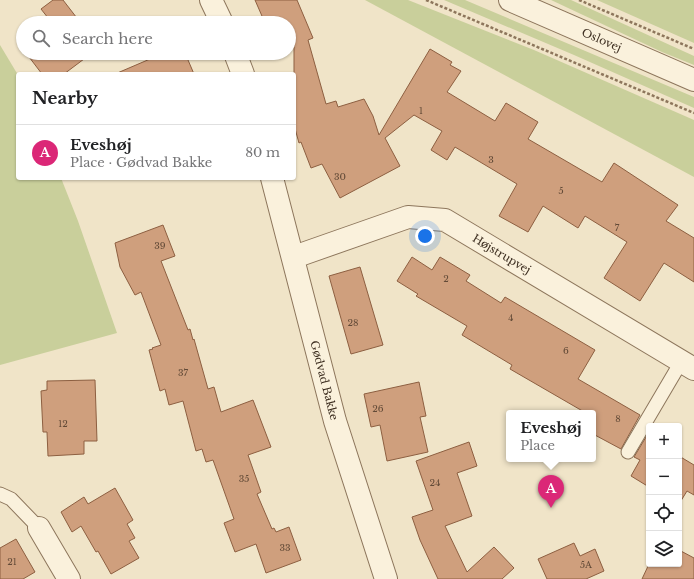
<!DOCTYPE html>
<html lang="en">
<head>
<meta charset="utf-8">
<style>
	body { margin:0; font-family:"Libre Baskerville",serif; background:#f2f2f2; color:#202124 }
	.controls { position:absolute; right:12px; bottom:12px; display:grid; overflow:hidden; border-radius:4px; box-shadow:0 1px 3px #0004 }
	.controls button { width:36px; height:36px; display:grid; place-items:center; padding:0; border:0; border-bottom:1px solid #e0e0e0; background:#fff; color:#202124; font:20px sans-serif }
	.you { position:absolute; left:425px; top:236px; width:14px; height:14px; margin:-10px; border:3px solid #fff; border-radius:50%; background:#1a73e8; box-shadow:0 0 0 6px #1a73e833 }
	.badge { display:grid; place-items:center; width:26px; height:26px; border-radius:50%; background:#db2777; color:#fff; font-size:13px; font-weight:700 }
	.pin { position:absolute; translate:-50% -33px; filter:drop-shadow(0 1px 2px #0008) }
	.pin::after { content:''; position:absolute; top:21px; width:14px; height:12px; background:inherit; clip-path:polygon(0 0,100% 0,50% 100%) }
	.popup { position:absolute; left:506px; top:410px; width:90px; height:52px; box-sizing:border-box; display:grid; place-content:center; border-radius:4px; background:#fff; filter:drop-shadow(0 1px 3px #0005); font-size:13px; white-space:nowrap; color:#757577 }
	.popup b { font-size:15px; color:#202124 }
	.popup::after { content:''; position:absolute; left:50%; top:100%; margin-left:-8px; border:8px solid transparent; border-top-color:#fff }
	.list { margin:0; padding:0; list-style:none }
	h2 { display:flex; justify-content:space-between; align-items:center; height:52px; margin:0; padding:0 16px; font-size:17px }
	h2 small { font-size:13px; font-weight:400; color:#757577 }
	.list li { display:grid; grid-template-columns:26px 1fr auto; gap:12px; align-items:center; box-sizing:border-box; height:56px; padding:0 16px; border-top:1px solid #e0e0e0 }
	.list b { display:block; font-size:15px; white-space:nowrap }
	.list p { margin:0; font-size:13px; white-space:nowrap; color:#757577 }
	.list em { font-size:13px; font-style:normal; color:#757577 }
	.icon { flex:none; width:22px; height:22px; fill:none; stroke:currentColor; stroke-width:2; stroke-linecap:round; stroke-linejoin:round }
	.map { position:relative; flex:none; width:694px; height:579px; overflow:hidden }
	.search { position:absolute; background:#fff; box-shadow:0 1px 3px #0004; left:16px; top:16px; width:280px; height:44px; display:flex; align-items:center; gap:10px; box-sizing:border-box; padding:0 14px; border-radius:22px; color:#757577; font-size:15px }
	.panel { position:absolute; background:#fff; box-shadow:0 1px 3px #0004; left:16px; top:72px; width:280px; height:108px; border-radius:4px }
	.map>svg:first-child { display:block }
</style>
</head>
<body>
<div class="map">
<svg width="694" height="579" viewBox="0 0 694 579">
	<rect width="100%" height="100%" fill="#f0e4c8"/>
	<!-- green -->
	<g fill="#c9cf9b">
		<polygon points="365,0 408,0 534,50 694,120 694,177"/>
		<polygon points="444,0 465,0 694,97 694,108 574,55"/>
		<polygon points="551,0 571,0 694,56 694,65 662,52"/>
		<polygon points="597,0 694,0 694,43"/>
		<polygon points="0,45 18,75 18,178 61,178 78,221 117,333 0,365"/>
	</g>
	<!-- building -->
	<g fill="#cf9f7d" stroke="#8d5f41">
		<polygon points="53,0 63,0 80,22 82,21 83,23 52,23 41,9"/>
		<polygon points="255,0 297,0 313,38 308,40 326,104 336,101 338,107 364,99 373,116 379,135 430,49 452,62 450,65 461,71 447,92 495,121 506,103 538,122 528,139 602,182 614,163 678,205 666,221 694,238 694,282 664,263 640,301 604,278 627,242 585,216 578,228 543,206 528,232 499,216 517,184 455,147 447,160 431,150 442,131 414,115 385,138 400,166 340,198 322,164 311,168 301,142 299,143 294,125 294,45 289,47 289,23 265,23"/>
		<polygon points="26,53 92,53 64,74 42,74"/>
		<polygon points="164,53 185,53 194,74 115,74"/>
		<polygon points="163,225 175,256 161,261 188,330 190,329 193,340 194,339 208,389 214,387 221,412 253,400 271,447 248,455 261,492 257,494 272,529 274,528 276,532 289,527 301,560 266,573 256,544 235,552 224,523 234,519 213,460 206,462 202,449 196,451 183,401 169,405 165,389 160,391 149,350 153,349 152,348 161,345 141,292 135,295 120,267 115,243"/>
		<polygon points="412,257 432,270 440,257 470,275 466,281 501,303 505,297 595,350 578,379 640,415 621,449 593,434 593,413 586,413 510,369 512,365 462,335 467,326 416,296 418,294 397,281"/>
		<polygon points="360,267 383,345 351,354 329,276"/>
		<polygon points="95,380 97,441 84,441 84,454 48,456 47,432 43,432 41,391 47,390 47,381"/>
		<polygon points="419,382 426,416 420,417 428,452 387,461 380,425 371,427 364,394"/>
		<polygon points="649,432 649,487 631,476 640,460 634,457"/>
		<polygon points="469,442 477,466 457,473 472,516 445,526 467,572 494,547 514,568 502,579 438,579 420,540 412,517 433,510 416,461"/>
		<polygon points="679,456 694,465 694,495 687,491 679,504"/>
		<polygon points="115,488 133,520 127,524 135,538 129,541 139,558 111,574 98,551 96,552 81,526 72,532 61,512 84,497 88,504"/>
		<polygon points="16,539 35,572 23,579 0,579 0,548"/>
		<polygon points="574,543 580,556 595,549 604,571 586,579 547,579 538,559"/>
		<polygon points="679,550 694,558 694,579 642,579 649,564 679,564"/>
	</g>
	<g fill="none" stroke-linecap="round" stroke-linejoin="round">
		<!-- service casing -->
		<g stroke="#8d765c" stroke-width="15">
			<g id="service">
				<polyline points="628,452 681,362"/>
				<polyline points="0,494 11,499 39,528"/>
			</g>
		</g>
		<!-- minor casing -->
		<g stroke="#8d765c" stroke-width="24">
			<g id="minor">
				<polyline points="211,0 222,23"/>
				<polyline points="235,53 243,74"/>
				<path id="s1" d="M272,178L335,421L386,579"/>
				<path id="s2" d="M294,257L408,217L445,220L694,369"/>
				<polyline points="39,528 69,579"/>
			</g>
		</g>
		<!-- tertiary casing -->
		<g stroke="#8d765c" stroke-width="24">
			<g id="tertiary">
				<path id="s3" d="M510,0L694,80"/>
			</g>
		</g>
		<!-- path -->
		<g stroke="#8d765c" stroke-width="2.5" stroke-dasharray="3 2" stroke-linecap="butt">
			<polyline points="426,0 694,113"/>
			<polyline points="579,0 694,49"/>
		</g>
		<!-- service -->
		<use href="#service" stroke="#faf1dc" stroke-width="13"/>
		<!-- minor -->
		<use href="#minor" stroke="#faf1dc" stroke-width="22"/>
		<!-- tertiary -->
		<use href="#tertiary" stroke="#faf1dc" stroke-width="22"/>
	</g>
	<g text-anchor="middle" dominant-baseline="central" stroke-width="3" stroke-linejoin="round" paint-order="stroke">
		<!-- number labels -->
		<g font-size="9" fill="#624a37">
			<text x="421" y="110">1</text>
			<text x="491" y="159">3</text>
			<text x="340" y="176">30</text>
			<text x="561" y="190">5</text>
			<text x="617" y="227">7</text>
			<text x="160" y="245">39</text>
			<text x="446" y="278">2</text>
			<text x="511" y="317">4</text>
			<text x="353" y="322">28</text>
			<text x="566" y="350">6</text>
			<text x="183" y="372">37</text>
			<text x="378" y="408">26</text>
			<text x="618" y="418">8</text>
			<text x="63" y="423">12</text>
			<text x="244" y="478">35</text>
			<text x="435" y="482">24</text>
			<text x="285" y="547">33</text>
			<text x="12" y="561">21</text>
			<text x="586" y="564">5A</text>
		</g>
		<!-- street labels -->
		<g font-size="11" fill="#3d2e20" stroke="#f7eed8">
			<text stroke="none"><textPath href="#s3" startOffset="100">Oslovej</textPath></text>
			<text stroke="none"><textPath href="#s2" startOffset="224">Højstrupvej</textPath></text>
			<text stroke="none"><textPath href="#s1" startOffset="209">Gødvad Bakke</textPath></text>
		</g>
	</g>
</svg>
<div class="controls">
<button>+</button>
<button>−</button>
<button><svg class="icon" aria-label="locate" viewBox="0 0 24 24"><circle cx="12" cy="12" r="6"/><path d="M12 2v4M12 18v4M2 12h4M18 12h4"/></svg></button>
<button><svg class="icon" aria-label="layers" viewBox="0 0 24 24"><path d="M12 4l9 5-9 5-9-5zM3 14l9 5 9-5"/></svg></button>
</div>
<div class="you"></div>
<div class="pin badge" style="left:551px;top:508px">A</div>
<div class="popup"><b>Eveshøj</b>Place</div>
<div class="search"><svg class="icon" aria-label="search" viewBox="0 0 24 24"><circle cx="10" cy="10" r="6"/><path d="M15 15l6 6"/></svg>Search here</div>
<section class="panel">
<h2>Nearby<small></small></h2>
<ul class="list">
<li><span class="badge">A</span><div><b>Eveshøj</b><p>Place · Gødvad Bakke</p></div><em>80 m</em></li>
</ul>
</section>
</div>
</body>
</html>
